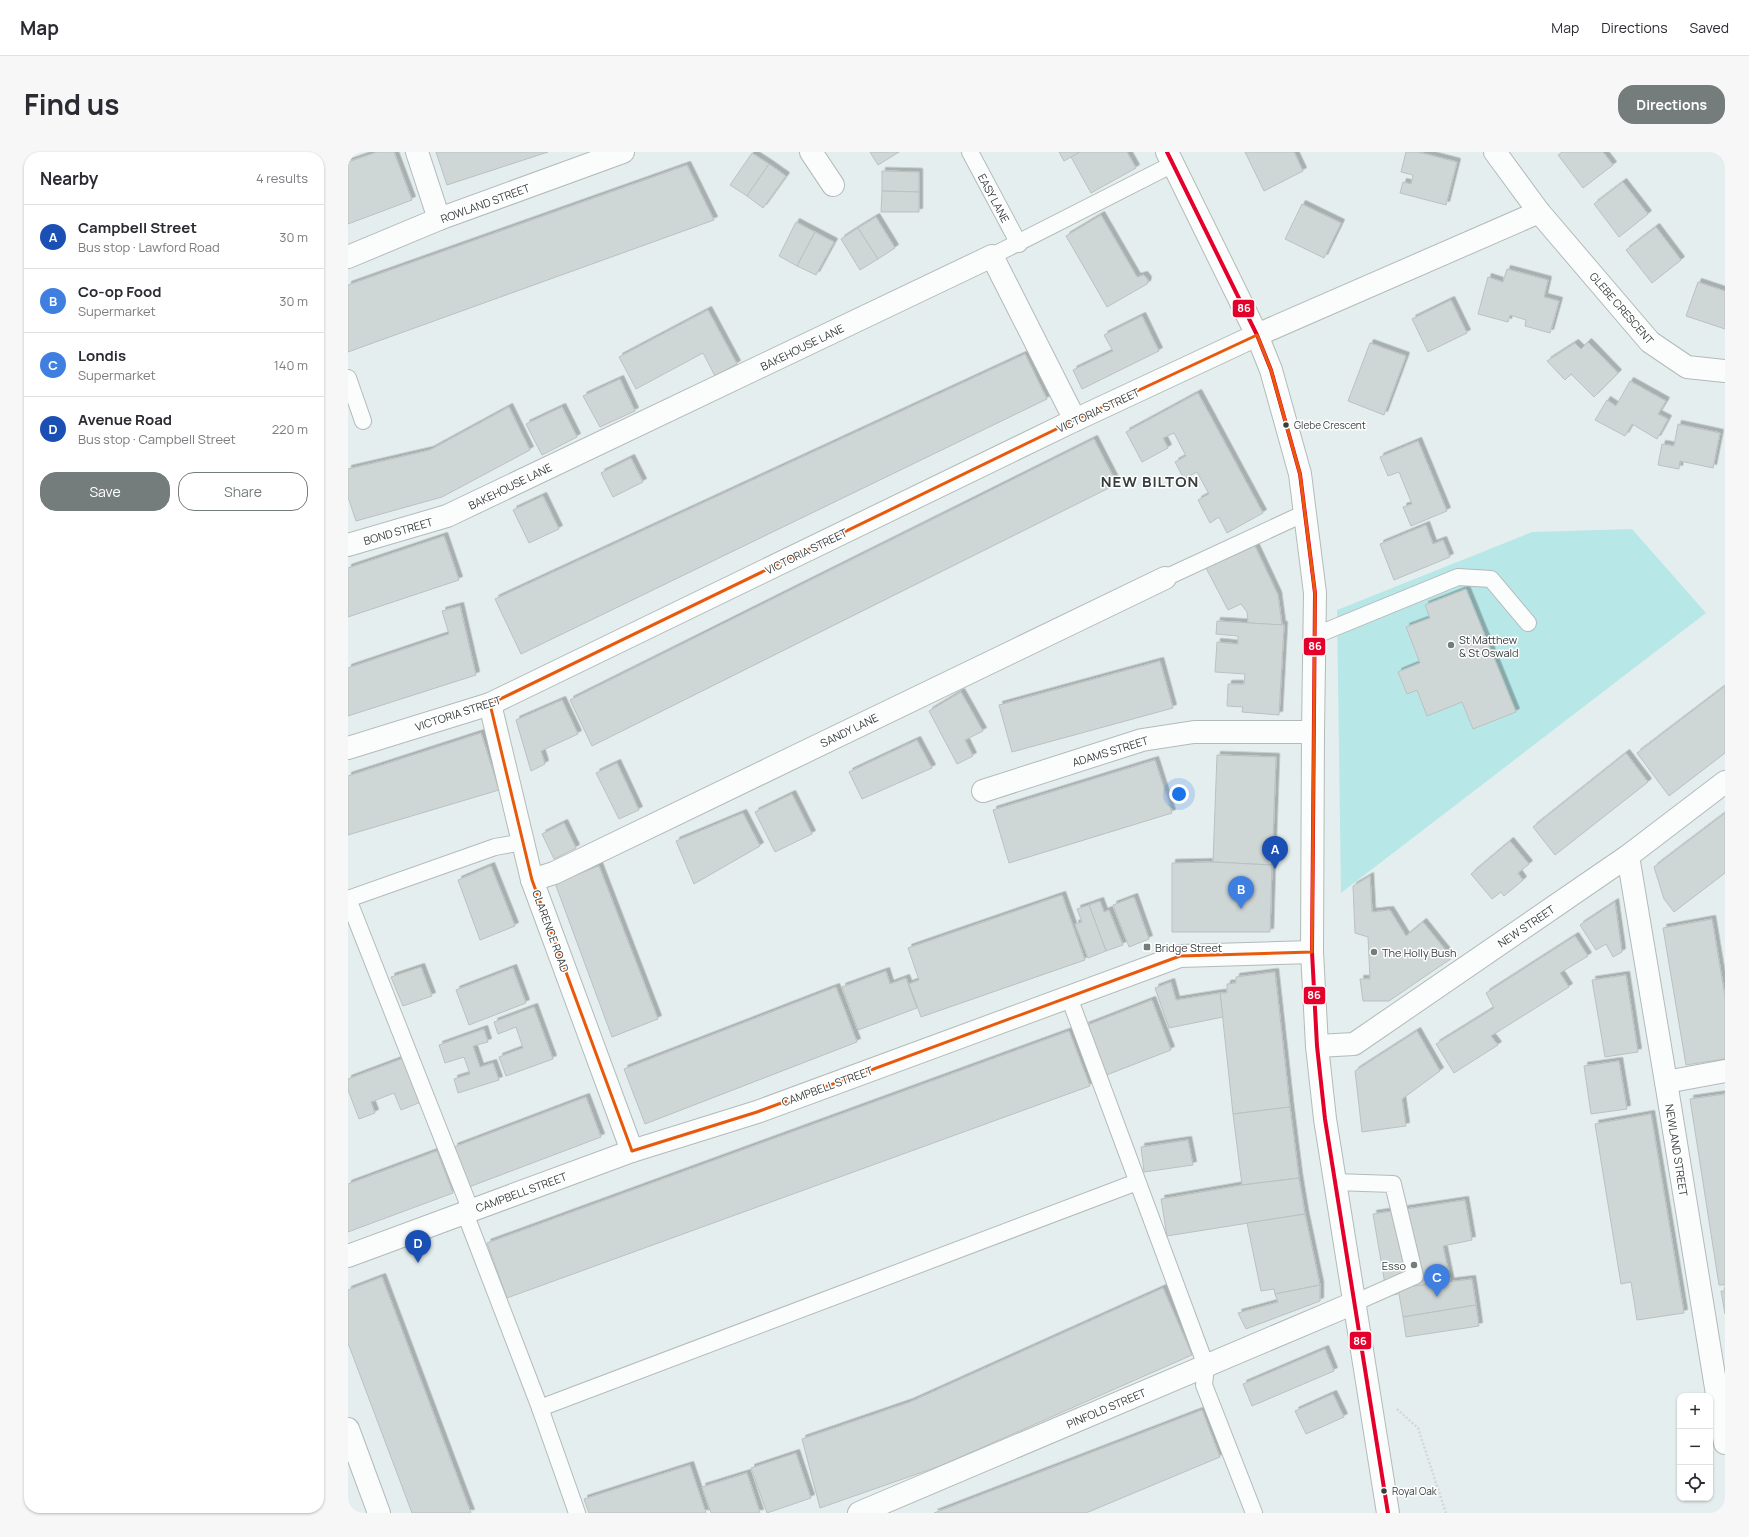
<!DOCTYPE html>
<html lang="en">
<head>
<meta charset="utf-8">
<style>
	body { margin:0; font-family:Manrope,sans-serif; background:#f7f7f7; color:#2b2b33 }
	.controls { position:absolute; right:12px; bottom:12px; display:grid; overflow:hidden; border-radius:8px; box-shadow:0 1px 3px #0004 }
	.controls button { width:36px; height:36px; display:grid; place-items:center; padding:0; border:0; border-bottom:1px solid #e1e1e2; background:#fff; color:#2b2b33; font:20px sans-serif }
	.you { position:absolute; left:831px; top:642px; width:14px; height:14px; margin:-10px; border:3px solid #fff; border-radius:50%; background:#1a73e8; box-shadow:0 0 0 6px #1a73e833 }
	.badge { display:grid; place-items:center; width:26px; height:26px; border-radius:50%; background:#757c7c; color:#fff; font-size:13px; font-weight:700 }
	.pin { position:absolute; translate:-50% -33px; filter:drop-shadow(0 1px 2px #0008) }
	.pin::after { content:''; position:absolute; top:21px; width:14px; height:12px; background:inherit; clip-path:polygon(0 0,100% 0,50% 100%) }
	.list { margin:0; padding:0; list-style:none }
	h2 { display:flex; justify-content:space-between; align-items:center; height:52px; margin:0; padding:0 16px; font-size:17px }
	h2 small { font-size:13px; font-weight:400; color:#7c7c81 }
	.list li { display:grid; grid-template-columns:26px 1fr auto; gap:12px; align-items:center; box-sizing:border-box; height:64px; padding:0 16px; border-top:1px solid #e1e1e2 }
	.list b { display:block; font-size:15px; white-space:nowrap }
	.list p { margin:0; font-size:13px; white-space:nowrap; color:#7c7c81 }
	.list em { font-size:13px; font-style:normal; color:#7c7c81 }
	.actions { display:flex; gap:8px; padding:12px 16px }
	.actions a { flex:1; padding:9px 0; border:1px solid #757c7c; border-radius:16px; text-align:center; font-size:14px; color:#757c7c }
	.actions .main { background:#757c7c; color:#fff }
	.icon { flex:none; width:22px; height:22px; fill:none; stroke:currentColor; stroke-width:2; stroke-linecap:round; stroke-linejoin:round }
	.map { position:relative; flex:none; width:1377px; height:1361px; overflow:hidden; border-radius:16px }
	header { display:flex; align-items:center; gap:24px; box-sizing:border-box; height:56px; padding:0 20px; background:#fff; border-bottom:1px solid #e1e1e2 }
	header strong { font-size:19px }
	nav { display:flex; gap:22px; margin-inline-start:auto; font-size:14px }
	.intro { display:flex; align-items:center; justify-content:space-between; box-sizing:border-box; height:96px; padding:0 24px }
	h1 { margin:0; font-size:28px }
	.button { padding:10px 18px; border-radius:16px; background:#757c7c; color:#fff; font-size:14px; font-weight:700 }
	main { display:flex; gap:24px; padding:0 24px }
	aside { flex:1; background:#fff; border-radius:16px; box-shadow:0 1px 3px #0004 }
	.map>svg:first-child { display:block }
</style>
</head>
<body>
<header>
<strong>Map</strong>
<nav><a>Map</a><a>Directions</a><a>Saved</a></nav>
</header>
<div class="intro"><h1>Find us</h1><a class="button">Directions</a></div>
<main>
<aside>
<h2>Nearby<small>4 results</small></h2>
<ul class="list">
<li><span class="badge" style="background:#1a4fb4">A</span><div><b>Campbell Street</b><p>Bus stop · Lawford Road</p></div><em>30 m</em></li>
<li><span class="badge" style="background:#3f7fe0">B</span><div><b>Co-op Food</b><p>Supermarket</p></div><em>30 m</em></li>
<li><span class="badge" style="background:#3f7fe0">C</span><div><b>Londis</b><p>Supermarket</p></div><em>140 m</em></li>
<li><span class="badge" style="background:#1a4fb4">D</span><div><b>Avenue Road</b><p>Bus stop · Campbell Street</p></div><em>220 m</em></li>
</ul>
<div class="actions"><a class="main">Save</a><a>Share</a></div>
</aside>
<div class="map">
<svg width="1377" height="1361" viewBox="0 0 1377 1361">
	<defs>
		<filter id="shadow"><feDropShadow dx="3.5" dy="-3.5" stdDeviation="0" flood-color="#0004"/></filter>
	</defs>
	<rect width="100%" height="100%" fill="#e5eeee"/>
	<!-- green -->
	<polygon fill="#b8e7e8" points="1284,377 1358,461 993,741 989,458 1184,380"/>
	<!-- building -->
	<g fill="#cfd6d6" stroke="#bac1c1" filter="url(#shadow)">
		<polygon points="29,0 46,0 64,48 0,72 0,10"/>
		<polygon points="88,0 200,0 99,33"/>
		<polygon points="522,0 551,0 530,13"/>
		<polygon points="711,0 732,0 716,9"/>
		<polygon points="732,0 779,0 788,16 743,41 723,5"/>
		<polygon points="897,0 946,0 955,19 916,39"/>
		<polygon points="1058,0 1070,0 1109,10 1098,53 1052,41 1055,30 1063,32 1065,23 1053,20"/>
		<polygon points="1214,0 1255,0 1265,13 1235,36 1210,3"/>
		<polygon points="404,1 421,12 399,44 382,33"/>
		<polygon points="421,12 438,24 415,56 399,44"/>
		<polygon points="339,13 366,68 0,200 0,133"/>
		<polygon points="534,19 571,20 571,40 534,39"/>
		<polygon points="1275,30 1300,62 1271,85 1246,52"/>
		<polygon points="534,39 571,40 571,60 533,60"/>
		<polygon points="954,52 993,71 976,106 937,87"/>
		<polygon points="753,63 789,125 796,123 800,128 799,132 759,155 718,84"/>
		<polygon points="528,65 547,96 530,107 510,76"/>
		<polygon points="448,70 467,80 449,114 431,104"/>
		<polygon points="1308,75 1333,108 1304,131 1278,98"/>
		<polygon points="510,76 530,107 512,118 493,87"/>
		<polygon points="467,80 486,90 468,123 449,114"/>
		<polygon points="1159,117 1200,128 1196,145 1211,149 1202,181 1177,174 1178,168 1162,163 1160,170 1130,162 1140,125 1155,130"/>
		<polygon points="1350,130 1377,139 1377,177 1338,164"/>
		<polygon points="1103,148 1119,181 1080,200 1064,167"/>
		<polygon points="360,158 389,212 367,224 355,201 288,237 271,205"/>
		<polygon points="794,164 811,199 734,237 725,218 765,199 756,183"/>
		<polygon points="1240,190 1270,221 1246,245 1223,222 1217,228 1199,209 1227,191 1233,197"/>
		<polygon points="1022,191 1058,204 1036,263 1000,249"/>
		<polygon points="677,202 699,247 173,502 147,447"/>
		<polygon points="272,227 287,259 252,275 235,244"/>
		<polygon points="1282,229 1318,249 1310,262 1320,267 1309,287 1284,272 1277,284 1247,268 1259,248 1268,254"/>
		<polygon points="850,241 915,361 879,381 871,365 862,371 850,348 861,342 849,320 836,327 827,310 838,304 826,281 815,286 820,296 794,310 778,280"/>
		<polygon points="161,255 182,298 94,345 8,369 0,345 0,317 82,298"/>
		<polygon points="214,255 229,285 194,303 178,272"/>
		<polygon points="1330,272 1372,281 1365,316 1332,309 1331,317 1310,313 1314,292 1326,294"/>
		<polygon points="746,287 769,332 244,594 222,548"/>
		<polygon points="1070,289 1099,359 1063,374 1055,355 1064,352 1051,320 1040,324 1032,305"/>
		<polygon points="283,306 295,330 265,345 253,321"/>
		<polygon points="195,344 211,377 181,391 165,358"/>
		<polygon points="1078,373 1085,392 1095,388 1102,405 1046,428 1032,392"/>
		<polygon points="96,384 111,428 0,465 0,416"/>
		<polygon points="907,394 930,443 934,473 900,471 899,460 893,452 880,458 858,416"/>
		<polygon points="1118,437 1168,560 1125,577 1114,550 1079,564 1069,538 1059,542 1050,520 1072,511 1058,475 1082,466 1077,453"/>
		<polygon points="112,454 128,523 0,564 0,516 101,482 94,459"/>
		<polygon points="869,469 936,473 931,563 894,560 895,555 879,554 880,532 896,532 897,522 867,520 869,490 890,492 890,484 868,482"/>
		<polygon points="812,509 825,556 664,600 651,553"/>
		<polygon points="1377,534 1377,601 1321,644 1289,601"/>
		<polygon points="613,540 635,579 617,588 625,604 609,612 581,559"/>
		<polygon points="214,548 230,582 193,599 197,612 183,619 168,568"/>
		<polygon points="133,581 151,638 0,683 0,624"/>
		<polygon points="569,588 584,616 514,647 501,620"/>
		<polygon points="1278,601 1300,630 1207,703 1185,675"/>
		<polygon points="869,603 928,605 924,713 865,710"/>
		<polygon points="807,608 824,661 661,711 645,658"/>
		<polygon points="269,611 291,658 271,667 248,621"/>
		<polygon points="444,642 464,682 427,700 407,660"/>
		<polygon points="395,661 412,694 346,732 328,689"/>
		<polygon points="1377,661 1377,721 1326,760 1316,747 1306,715"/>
		<polygon points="216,671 228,696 206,707 194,682"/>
		<polygon points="1162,689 1181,712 1170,721 1175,728 1156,744 1153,740 1144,747 1123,722"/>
		<polygon points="865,710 924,713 922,780 824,780 824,711"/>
		<polygon points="143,714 167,774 132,788 110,728"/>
		<polygon points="251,714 310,867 264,885 207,731"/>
		<polygon points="1022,724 1024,760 1042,758 1058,784 1075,770 1104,806 1041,849 1015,849 1012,827 1022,827 1020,785 1007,781 1005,734"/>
		<polygon points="714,743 737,808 573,865 561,832 571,828 560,796"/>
		<polygon points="786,745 801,787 781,795 765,753"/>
		<polygon points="752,749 756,760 761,758 775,793 758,799 741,753"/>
		<polygon points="1267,750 1274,800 1265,805 1258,792 1248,798 1232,773"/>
		<polygon points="741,753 758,799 740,806 727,772 734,770 729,757"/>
		<polygon points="1364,767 1377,845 1377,907 1338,913 1315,776"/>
		<polygon points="1227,784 1240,804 1212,821 1221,835 1143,884 1150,893 1106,921 1088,892 1146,856 1138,841"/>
		<polygon points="73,815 84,844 55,854 43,825"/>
		<polygon points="165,816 178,851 121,873 108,838"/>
		<polygon points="538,819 542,832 558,826 569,856 510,878 494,835"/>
		<polygon points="927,820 942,955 885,962 872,841 879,841 879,832 888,831 888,825"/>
		<polygon points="1278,823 1290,900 1257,905 1244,828"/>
		<polygon points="823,830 828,848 872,841 875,865 821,876 807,836"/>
		<polygon points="488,835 509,890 297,972 276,917"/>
		<polygon points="804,848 823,898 756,924 737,874"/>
		<polygon points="186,855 205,907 158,924 151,905 175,896 168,875 150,882 146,870"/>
		<polygon points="136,877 140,890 125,894 132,915 145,911 151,928 110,941 106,927 122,922 116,905 97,911 91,893"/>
		<polygon points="721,879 742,934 159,1146 139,1091"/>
		<polygon points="1069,879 1092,919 1054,947 1058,974 1014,980 1007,919"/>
		<polygon points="56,906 73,950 53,958 46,941 23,950 27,961 11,967 0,938 0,927"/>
		<polygon points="1271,909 1279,957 1243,962 1236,914"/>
		<polygon points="1377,942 1377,1133 1371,1133 1342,947"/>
		<polygon points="238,945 253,985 121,1035 106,995"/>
		<polygon points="942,955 951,1026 894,1033 885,962"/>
		<polygon points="1303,962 1336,1161 1289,1168 1283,1130 1273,1132 1247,972"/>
		<polygon points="840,988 845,1013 796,1020 793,995"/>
		<polygon points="89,999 105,1041 0,1080 0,1032"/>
		<polygon points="951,1026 957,1062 819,1084 813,1047 894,1033"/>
		<polygon points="1117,1048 1124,1088 1095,1094 1103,1132 1039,1144 1025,1062"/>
		<polygon points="957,1062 972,1133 927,1142 926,1137 913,1139 899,1071"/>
		<polygon points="34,1125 123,1361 64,1361 0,1191 0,1138"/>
		<polygon points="1124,1127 1128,1153 1055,1165 1050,1136"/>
		<polygon points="972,1133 972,1149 898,1177 890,1161 930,1150 927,1142"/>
		<polygon points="815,1136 844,1203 592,1314 472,1356 454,1287 562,1250"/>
		<polygon points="1373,1139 1377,1139 1377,1162"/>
		<polygon points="1128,1153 1131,1174 1058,1185 1055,1165"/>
		<polygon points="977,1197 986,1219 904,1254 895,1232"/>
		<polygon points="985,1242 996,1265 958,1282 947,1259"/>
		<polygon points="854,1258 872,1305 738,1361 586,1361"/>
		<polygon points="448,1301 463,1346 419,1361 403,1316"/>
		<polygon points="342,1313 358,1361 241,1361 236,1347"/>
		<polygon points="399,1321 412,1361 363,1361 354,1335"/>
	</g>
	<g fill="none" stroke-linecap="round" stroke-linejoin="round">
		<!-- service casing -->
		<g stroke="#b3baba" stroke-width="18">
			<g id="service">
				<polyline points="622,0 671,92"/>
				<polyline points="644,104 825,12"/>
				<polyline points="0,226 15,269"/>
				<polyline points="817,426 957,361"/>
				<polyline points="966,484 1110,425 1143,427 1180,471"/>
				<polyline points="0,747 123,1059"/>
				<polyline points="0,747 147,695 175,690"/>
				<polyline points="721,845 858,1214 856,1233 906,1361"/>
				<polyline points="987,1030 1045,1032 1067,1124 1006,1151"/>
				<polyline points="117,1061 192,1256"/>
				<polyline points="229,1361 192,1256 789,1030"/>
			</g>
		</g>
		<!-- minor casing -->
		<g stroke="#b3baba" stroke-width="24">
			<g id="minor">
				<polyline points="69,0 91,67"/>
				<polyline points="463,0 485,33"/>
				<polyline points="1147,0 1191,60 1302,190 1339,215 1377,219"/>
				<polyline points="0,105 91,67 275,0"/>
				<polyline points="0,393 99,364 644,104 727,268"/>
				<polyline points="142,552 184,728 284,999"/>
				<polyline points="0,596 142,552 727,268 909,183 1191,60"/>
				<polyline points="635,639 794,588 846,580 965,580"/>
				<polyline points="1280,704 1318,930 1377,1291"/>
				<polyline points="184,728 206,721 817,426"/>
				<polyline points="969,894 1006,892 1280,704 1377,630"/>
				<polyline points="1318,930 1377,919"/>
				<polyline points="0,1104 284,999 409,960 832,804 964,800"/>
				<polyline points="0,1277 31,1361"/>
				<polyline points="511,1361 1006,1151"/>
			</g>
		</g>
		<!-- primary casing -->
		<g stroke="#b3baba" stroke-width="24">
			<polyline id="primary" points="819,0 909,183 923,218 952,322 967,441 965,580 964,800 969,894 977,967 1040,1361"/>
		</g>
		<!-- path -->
		<polyline stroke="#d5d7d7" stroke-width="2.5" stroke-dasharray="2 2" stroke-linecap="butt" points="1049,1257 1070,1276 1098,1361"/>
		<!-- service -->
		<use href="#service" stroke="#fbfcfc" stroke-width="16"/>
		<!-- minor -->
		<use href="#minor" stroke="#fbfcfc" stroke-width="22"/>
		<!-- primary -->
		<use href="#primary" stroke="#fbfcfc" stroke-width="22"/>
		<!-- bus-1 casing -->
		<g stroke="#fff" stroke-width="7">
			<polyline id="bus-1" points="819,0 909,183 923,218 952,322 967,441 964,800 969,894 977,967 1040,1361"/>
		</g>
		<!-- bus-1 -->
		<use href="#bus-1" stroke="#e4002b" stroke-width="4"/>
	</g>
	<!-- marked area -->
	<path fill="none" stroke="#e8590c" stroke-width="3" stroke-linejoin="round" d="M909,183L923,218L952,322L967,441L964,800L832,804L409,960L284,999L184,728L142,552L727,268Z"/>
	<!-- markers -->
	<g fill="#383e3f" stroke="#fff" stroke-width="1.5">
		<circle cx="938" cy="273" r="3.5"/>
		<circle cx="1036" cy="1339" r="3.5"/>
	</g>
	<g fill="#757c7c" stroke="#fff" stroke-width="1.5">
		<circle cx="1103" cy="493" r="4"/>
		<rect x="795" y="791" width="8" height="8" rx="2"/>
		<circle cx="1026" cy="800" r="4"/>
		<circle cx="1066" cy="1113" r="4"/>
	</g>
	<g text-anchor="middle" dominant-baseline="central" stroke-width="3" stroke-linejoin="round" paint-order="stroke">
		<!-- bus labels -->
		<g font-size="10" fill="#383e3f" stroke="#fff" text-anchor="start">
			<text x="946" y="273">Glebe Crescent</text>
			<text x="1044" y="1339">Royal Oak</text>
		</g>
		<!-- street labels -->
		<g font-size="11" fill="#383e3f" stroke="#fff">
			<text transform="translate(646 46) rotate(62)">EASY LANE</text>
			<text transform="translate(137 51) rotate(-20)">ROWLAND STREET</text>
			<text transform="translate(1274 156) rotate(49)">GLEBE CRESCENT</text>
			<text transform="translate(454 195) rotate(-26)">BAKEHOUSE LANE</text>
			<text transform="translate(750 258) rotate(-25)">VICTORIA STREET</text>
			<text transform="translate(162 334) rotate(-26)">BAKEHOUSE LANE</text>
			<text transform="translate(50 379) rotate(-16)">BOND STREET</text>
			<text transform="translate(458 399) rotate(-26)">VICTORIA STREET</text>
			<text transform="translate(110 561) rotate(-18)">VICTORIA STREET</text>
			<text transform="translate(501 578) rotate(-26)">SANDY LANE</text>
			<text transform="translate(762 599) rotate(-17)">ADAMS STREET</text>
			<text transform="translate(1178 774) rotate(-34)">NEW STREET</text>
			<text transform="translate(203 779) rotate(70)">CLARENCE ROAD</text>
			<text transform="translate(479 934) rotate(-20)">CAMPBELL STREET</text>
			<text transform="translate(1329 998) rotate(81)">NEWLAND STREET</text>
			<text transform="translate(173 1040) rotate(-20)">CAMPBELL STREET</text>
			<text transform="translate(758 1256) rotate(-23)">PINFOLD STREET</text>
		</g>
		<!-- poi labels -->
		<g font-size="11" fill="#383e3f" stroke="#fff" text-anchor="start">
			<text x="1111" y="487">St Matthew<tspan x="1111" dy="13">&amp; St Oswald</tspan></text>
			<text x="807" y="795">Bridge Street</text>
			<text x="1034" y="800">The Holly Bush</text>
			<text x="1058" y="1113" text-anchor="end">Esso</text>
		</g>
		<!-- district labels -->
		<g font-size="15" font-weight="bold" letter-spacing="1" fill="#383e3f" stroke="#fff">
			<text x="802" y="329">NEW BILTON</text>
		</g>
	</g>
	<g stroke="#fff" stroke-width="1.5">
		<rect x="884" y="147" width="23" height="19" rx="4" fill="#e4002b"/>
		<rect x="955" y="485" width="23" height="19" rx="4" fill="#e4002b"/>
		<rect x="955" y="834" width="23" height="19" rx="4" fill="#e4002b"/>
		<rect x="1001" y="1179" width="23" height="19" rx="4" fill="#e4002b"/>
	</g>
	<g font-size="11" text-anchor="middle" font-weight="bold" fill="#fff">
		<text x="896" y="160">86</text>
		<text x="967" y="498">86</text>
		<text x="966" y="847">86</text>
		<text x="1012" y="1193">86</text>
	</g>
</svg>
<div class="controls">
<button>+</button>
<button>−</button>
<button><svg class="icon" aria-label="locate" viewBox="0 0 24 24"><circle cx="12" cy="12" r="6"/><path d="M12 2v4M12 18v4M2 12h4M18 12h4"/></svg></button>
</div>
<div class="you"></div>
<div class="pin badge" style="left:927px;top:717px;background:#1a4fb4">A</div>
<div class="pin badge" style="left:893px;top:757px;background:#3f7fe0">B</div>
<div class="pin badge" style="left:1089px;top:1145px;background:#3f7fe0">C</div>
<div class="pin badge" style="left:70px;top:1111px;background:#1a4fb4">D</div>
</div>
</main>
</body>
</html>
